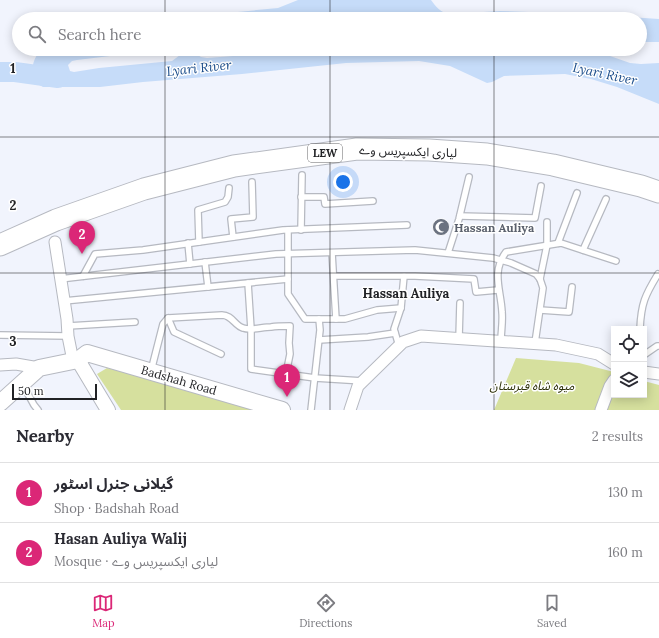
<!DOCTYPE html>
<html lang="en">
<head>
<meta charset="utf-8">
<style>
	body { margin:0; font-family:Lora,"Noto Sans Arabic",serif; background:#f7f7f7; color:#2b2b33 }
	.controls { position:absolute; right:12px; bottom:12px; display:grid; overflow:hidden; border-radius:0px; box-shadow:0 2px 10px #0003 }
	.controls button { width:36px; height:36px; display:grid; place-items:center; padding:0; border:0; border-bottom:1px solid #e1e1e2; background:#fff; color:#2b2b33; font:20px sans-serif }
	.scale { position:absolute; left:12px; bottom:10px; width:85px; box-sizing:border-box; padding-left:4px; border:2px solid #212225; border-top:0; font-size:11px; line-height:14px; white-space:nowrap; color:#212225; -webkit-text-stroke:3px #fff; paint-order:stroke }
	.you { position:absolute; left:343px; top:182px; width:14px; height:14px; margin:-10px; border:3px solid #fff; border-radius:50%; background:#1a73e8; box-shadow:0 0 0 6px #1a73e833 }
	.badge { display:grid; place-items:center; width:26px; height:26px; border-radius:50%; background:#db2777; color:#fff; font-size:13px; font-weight:700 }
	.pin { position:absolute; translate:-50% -33px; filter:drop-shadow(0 1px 2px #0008) }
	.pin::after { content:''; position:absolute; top:21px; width:14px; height:12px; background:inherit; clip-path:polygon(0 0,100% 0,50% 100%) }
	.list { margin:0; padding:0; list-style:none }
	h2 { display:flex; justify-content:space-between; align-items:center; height:52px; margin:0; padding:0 16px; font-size:17px }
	h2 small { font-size:13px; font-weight:400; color:#7c7c81 }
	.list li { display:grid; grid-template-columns:26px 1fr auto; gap:12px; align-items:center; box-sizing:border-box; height:60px; padding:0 16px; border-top:1px solid #e1e1e2 }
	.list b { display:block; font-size:15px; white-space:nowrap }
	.list p { margin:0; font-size:13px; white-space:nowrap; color:#7c7c81 }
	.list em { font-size:13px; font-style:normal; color:#7c7c81 }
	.icon { flex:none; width:22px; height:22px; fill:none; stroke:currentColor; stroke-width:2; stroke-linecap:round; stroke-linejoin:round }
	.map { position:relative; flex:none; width:659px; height:410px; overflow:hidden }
	.search { position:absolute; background:#fff; box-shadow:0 2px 10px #0003; left:12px; right:12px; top:12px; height:44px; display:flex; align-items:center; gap:10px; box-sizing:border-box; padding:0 14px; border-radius:22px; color:#7c7c81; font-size:15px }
	.sheet { height:172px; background:#fff }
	nav { display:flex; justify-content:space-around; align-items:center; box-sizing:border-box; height:56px; border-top:1px solid #e1e1e2; background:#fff; font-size:11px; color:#7c7c81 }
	nav a { display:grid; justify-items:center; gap:2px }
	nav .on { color:#db2777 }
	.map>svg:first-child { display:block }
</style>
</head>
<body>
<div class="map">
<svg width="659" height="410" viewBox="0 0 659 410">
	<rect width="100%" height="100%" fill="#f1f4fd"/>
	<!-- green -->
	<g fill="#d6e09e">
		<polygon points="516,358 579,363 614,372 614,395 644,395 644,381 659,385 659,410 494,410"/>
		<polygon points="107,368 280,410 121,410 97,374"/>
	</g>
	<!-- water -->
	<g fill="#c6dcf9" fill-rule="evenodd">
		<path d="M298,0H431C436,7 441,13 450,14L500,11L584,14L659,19V42H640V19H165L278,8Z"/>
		<path d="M42,49H201L196,52V54L201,57L207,58L324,49L593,50L630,63L641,64L659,63V104L617,87L591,79L565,74L504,76L492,82L487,83L450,66L419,61L346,63L242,74L143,82L100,87H43L34,82C30,71 33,57 42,49ZM168,49H174L178,51L180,55L172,61L99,68L74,72L70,71L68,65L72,61L77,60Z"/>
	</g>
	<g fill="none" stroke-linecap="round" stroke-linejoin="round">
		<!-- river -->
		<polyline stroke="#c6dcf9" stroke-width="20" points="0,72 15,72 58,78"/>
		<!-- service casing -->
		<g stroke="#b6b9c1" stroke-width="8">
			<g id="service">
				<polyline points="301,197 324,197 325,204 373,201"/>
				<polyline points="460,216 535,218 541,186"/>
				<polyline points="288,230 288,294 305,319 336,319 332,253"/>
				<polyline points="301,230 302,175"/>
				<polyline points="233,237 231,219 253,217 252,182"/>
				<polyline points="199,242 198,210 225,202 228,197 229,188"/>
				<polyline points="188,243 190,264"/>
				<polyline points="558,243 577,193"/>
				<polyline points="583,250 606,199"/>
				<polyline points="448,253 459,219 469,177"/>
				<polyline points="205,262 208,287"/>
				<polyline points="83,276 95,254 143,250 283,230 407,225"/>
				<polyline points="334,276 415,276 474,279 476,292 498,290"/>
				<polyline points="60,279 276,254 415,250 493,258 511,263 536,274 540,279 543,288 535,343"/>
				<polyline points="540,279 547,245 547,222"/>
				<polyline points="248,283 251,329 251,369 315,378 363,381"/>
				<polyline points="64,301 288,279"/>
				<polyline points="540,310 569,312 572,287"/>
				<polyline points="168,318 174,332 221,354"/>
				<polyline points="336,319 345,319 377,310 401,308"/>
				<polyline points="68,326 135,322"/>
				<path d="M640,329C641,304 645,295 658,274"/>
				<polyline points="0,335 68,336"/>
				<polyline points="459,338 460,303"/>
				<polyline points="319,340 368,337 395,333"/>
				<path d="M501,341C501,332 503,322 502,312C501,290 491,272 506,252L561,243L616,261"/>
				<polyline points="399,346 394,329 401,308 404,276"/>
				<polyline points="644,355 657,346 659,346"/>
				<path d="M151,371L163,324L168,318L222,315C232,315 235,326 243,328C251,331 262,327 271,327C277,326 284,326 290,326L289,343L290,354L286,374"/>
				<polyline points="23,385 34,405 38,410"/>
				<polyline points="311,410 320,330 319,319"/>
			</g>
		</g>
		<!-- minor casing -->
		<g stroke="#b6b9c1" stroke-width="13">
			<g id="minor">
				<polyline points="55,242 67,319 68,336 73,361"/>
				<polyline points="0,365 16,364 39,368"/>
				<polyline points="644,372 659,374"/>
				<polyline points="350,410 358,386 403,342 421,336 556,345 598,354 614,364"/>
				<polyline points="601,410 610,386 614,380"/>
			</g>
		</g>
		<!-- tertiary casing -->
		<g stroke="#b6b9c1" stroke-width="16">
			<polyline id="tertiary" points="78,360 108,410"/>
		</g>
		<!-- secondary casing -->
		<g stroke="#b6b9c1" stroke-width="18">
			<polyline id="secondary" points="0,403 39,368 78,360 87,353 282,410"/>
		</g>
		<!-- motorway casing -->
		<g stroke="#b6b9c1" stroke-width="23">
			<polyline id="motorway" points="0,245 56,220 144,189 234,166 357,149 429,150 487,154 553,165 641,186 659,192"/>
		</g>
		<!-- service -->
		<use href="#service" stroke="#fff" stroke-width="5.5"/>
		<!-- minor -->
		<use href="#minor" stroke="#fff" stroke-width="11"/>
		<!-- tertiary -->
		<use href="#tertiary" stroke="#fff" stroke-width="14"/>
		<!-- secondary -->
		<use href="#secondary" stroke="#fff" stroke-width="16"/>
		<!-- motorway -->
		<use href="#motorway" stroke="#fff" stroke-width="21"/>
	</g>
	<!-- grid -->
	<path fill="none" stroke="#212225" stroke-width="1" stroke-opacity="0.55" d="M165,0V19M330,0V19M494,0V19M165,49V410M330,49V410M494,49V410M0,137H659M0,273H659"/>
	<!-- icons -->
	<defs>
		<g id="mosque-disc" transform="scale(0.9)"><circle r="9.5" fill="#6b7280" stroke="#fff"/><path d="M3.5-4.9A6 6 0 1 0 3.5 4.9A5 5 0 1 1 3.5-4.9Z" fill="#fff"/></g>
	</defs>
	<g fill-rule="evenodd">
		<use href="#mosque-disc" x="441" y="227"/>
	</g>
	<g text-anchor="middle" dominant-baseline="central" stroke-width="3" stroke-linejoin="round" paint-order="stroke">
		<!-- shield labels -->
		<rect fill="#fff" stroke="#646466" stroke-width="1" x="308" y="144" width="34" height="18" rx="3"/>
		<g font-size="11" font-weight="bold" fill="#212225">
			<text x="325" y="153">LEW</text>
		</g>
		<!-- street labels -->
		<g font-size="12" fill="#212225" stroke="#fff">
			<text transform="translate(408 151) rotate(2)">لیاری ایکسپریس وے</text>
			<text transform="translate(179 380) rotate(16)">Badshah Road</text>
		</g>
		<!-- worship labels -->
		<g font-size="12" font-weight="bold" fill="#5b616d" stroke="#fff" text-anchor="start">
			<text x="454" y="227">Hassan Auliya</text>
		</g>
		<!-- park labels -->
		<g font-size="12" font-style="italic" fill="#2d3109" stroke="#fff">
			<text x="532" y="385">میوہ شاہ قبرستان</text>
		</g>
		<!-- water labels -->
		<g font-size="13" font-style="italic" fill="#174a89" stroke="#fff">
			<text transform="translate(199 68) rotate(-6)">Lyari River</text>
			<text transform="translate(605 74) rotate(12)">Lyari River</text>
		</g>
		<!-- neighbourhood labels -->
		<g font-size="13" font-weight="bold" fill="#212225" stroke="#fff">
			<text x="406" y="293">Hassan Auliya</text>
		</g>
	</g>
	<g font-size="13" text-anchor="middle" font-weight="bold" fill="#212225" stroke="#fff" stroke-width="3" stroke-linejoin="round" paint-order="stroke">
		<text x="13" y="73">1</text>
		<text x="13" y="210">2</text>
		<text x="13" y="346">3</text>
	</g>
</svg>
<div class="controls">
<button><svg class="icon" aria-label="locate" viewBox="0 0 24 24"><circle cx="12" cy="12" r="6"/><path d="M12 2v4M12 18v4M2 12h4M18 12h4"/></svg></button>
<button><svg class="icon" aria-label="layers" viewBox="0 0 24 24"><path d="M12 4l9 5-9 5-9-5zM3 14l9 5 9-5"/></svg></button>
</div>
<div class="scale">50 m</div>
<div class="you"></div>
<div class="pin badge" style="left:287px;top:397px">1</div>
<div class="pin badge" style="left:82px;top:254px">2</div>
<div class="search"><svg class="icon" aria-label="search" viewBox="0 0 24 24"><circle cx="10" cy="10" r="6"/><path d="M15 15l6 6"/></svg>Search here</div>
</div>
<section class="sheet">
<h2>Nearby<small>2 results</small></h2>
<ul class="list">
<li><span class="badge">1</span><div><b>گیلانی جنرل اسٹور</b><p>Shop · Badshah Road</p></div><em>130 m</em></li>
<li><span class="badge">2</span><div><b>Hasan Auliya Walij</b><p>Mosque · لیاری ایکسپریس وے</p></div><em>160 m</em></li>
</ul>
</section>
<nav>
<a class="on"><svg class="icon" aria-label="map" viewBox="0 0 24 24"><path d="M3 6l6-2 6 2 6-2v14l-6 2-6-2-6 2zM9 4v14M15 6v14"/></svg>Map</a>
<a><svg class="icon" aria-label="directions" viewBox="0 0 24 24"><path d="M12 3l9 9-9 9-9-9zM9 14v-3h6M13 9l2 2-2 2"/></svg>Directions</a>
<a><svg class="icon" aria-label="saved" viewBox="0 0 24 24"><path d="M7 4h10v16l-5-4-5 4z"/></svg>Saved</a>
</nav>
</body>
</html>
